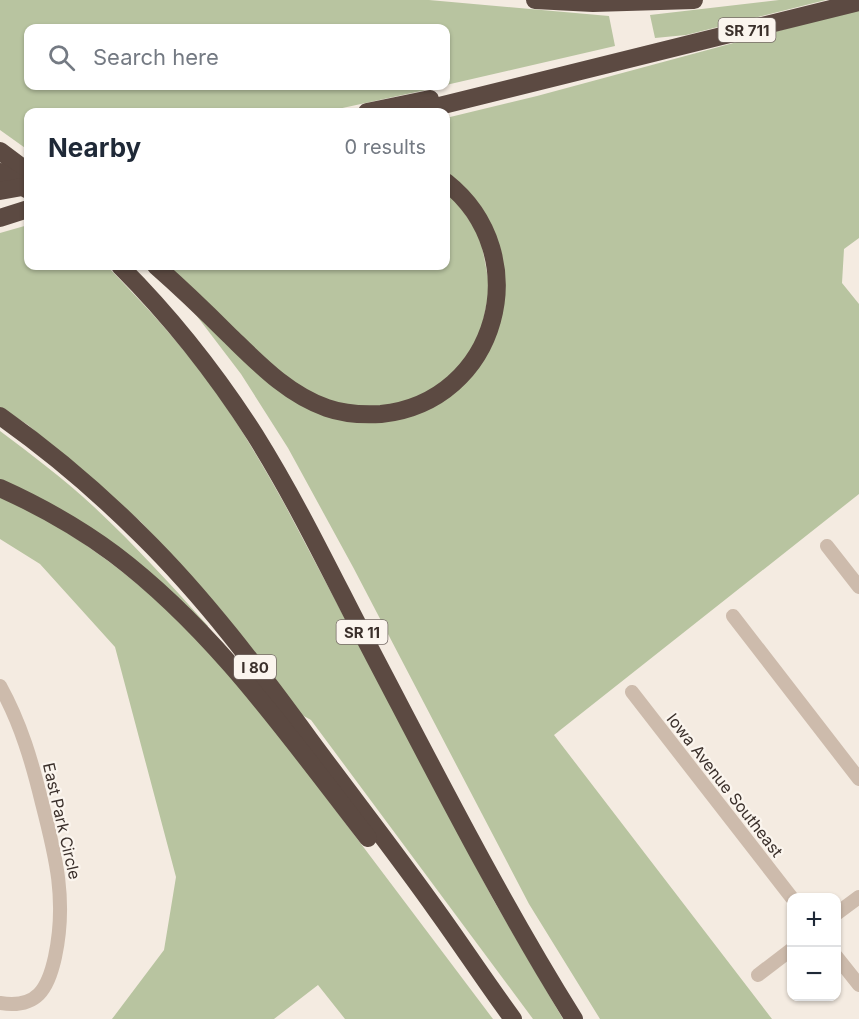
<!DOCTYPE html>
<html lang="en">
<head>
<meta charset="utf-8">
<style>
	body { margin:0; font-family:Inter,sans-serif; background:#f6f6f7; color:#1f2937 }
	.controls { position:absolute; right:18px; bottom:18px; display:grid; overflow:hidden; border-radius:12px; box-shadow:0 2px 4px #0004 }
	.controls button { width:54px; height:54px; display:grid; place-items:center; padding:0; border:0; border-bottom:2px solid #e0e1e3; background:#fff; color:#1f2937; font:30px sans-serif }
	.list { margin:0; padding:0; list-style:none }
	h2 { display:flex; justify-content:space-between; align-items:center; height:78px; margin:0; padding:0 24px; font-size:26px }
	h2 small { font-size:20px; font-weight:400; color:#747a83 }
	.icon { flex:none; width:33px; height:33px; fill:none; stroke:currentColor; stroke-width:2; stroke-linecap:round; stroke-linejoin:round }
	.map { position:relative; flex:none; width:859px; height:1019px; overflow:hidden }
	.search { position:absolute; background:#fff; box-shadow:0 2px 4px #0004; left:24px; top:24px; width:426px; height:66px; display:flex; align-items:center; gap:15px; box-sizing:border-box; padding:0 21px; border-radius:12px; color:#747a83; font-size:22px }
	.panel { position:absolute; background:#fff; box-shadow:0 2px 4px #0004; left:24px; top:108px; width:426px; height:162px; border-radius:12px }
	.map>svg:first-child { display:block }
</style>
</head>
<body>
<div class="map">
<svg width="859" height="1019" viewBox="0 0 859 1019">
	<rect width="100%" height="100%" fill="#f4ebe1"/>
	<!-- green -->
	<g fill="#b8c4a0">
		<polygon points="0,0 429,0 609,16 615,46 446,85 446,28 28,28 28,86 444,86 324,112 28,112 28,150 0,130"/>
		<polygon points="779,0 826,0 686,35 655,38 650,15"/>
		<polygon points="859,9 859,238 844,249 842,283 859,304 859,494 554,735 772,1019 600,1019 529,904 353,567 288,448 241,374 193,311 285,395 388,419 485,355 499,247 490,224 483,210 472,196 446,176 446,118 537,96"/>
		<polygon points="446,192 458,204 480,236 490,288 480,335 459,368 435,387 413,400 378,408 343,405 310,394 284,376 167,266 446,266"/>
		<path d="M28,225V266H107C145,305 183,346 215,391C241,427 263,466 285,505L494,901L563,1019H533L311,720L300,714L221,610L141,522L28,425L0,407V233Z"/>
		<path d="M0,431C32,455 64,479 93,506C134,544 171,585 208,626L204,629L0,482Z"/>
		<path d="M0,496C89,537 167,603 232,676C270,718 303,767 337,812C389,881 441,950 493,1019H345L318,985L274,1019H112L164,950L176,877L115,647L40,564L0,539Z"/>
	</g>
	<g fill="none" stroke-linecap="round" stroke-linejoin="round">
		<!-- minor -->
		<g stroke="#cdbbac" stroke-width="14">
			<polyline points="827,546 859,587"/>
			<polyline points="733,616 859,779"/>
			<path d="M0,686C21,724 32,762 42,803C56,857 67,901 55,957C48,989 37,1009 0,1003"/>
			<polyline points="632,692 792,898"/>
			<polyline points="836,914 859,897"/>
			<polyline points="836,956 859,985"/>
			<polyline points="758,975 792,949"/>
		</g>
		<!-- highway -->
		<g stroke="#5c4a42" stroke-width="18">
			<polyline points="535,0 593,3 694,0"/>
			<polyline points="367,112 430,99"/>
			<polyline points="415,112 859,2"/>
			<polyline points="0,151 28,172"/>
			<polyline points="0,172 28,190"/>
			<polyline points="0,218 28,209"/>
			<path d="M120,266C171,317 216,374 255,435C300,507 336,584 375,658C439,780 501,902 574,1019"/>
			<path d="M156,266C181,288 205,311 229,335C258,363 287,394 327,408C344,414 363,415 381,414C498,402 538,255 446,182"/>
			<path d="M0,416C51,452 98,492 142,536C205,598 258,669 310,740C352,797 396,853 437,911C463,947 487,984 513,1019"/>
			<path d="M0,488C40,506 79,528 114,554C216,631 290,738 368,838"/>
		</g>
		<!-- highway-bridge -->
		<polyline stroke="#5c4a42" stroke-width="18" points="0,191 28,186"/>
	</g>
	<g text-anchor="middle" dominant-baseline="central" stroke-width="4.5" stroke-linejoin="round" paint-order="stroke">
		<!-- shield labels -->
		<g fill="#fbf5ee" stroke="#756b66" stroke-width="1.5">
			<rect x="718.5" y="18" width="57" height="24" rx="4.5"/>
			<rect x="336.5" y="620" width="51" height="24" rx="4.5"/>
			<rect x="234" y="655" width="42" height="24" rx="4.5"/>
		</g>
		<g font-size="15" font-weight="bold" fill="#3b302b">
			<text x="747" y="30">SR 711</text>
			<text x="362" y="632">SR 11</text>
			<text x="255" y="667">I 80</text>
		</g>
		<!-- street labels -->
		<g font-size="16" fill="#3b302b" stroke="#fbf5ee">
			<text transform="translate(725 785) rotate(52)">Iowa Avenue Southeast</text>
			<text transform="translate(62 821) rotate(77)">East Park Circle</text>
		</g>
	</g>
</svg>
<div class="controls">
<button>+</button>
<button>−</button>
</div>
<div class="search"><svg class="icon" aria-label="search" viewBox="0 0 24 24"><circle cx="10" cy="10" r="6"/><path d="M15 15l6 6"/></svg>Search here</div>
<section class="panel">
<h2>Nearby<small>0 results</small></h2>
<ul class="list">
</ul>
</section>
</div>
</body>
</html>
